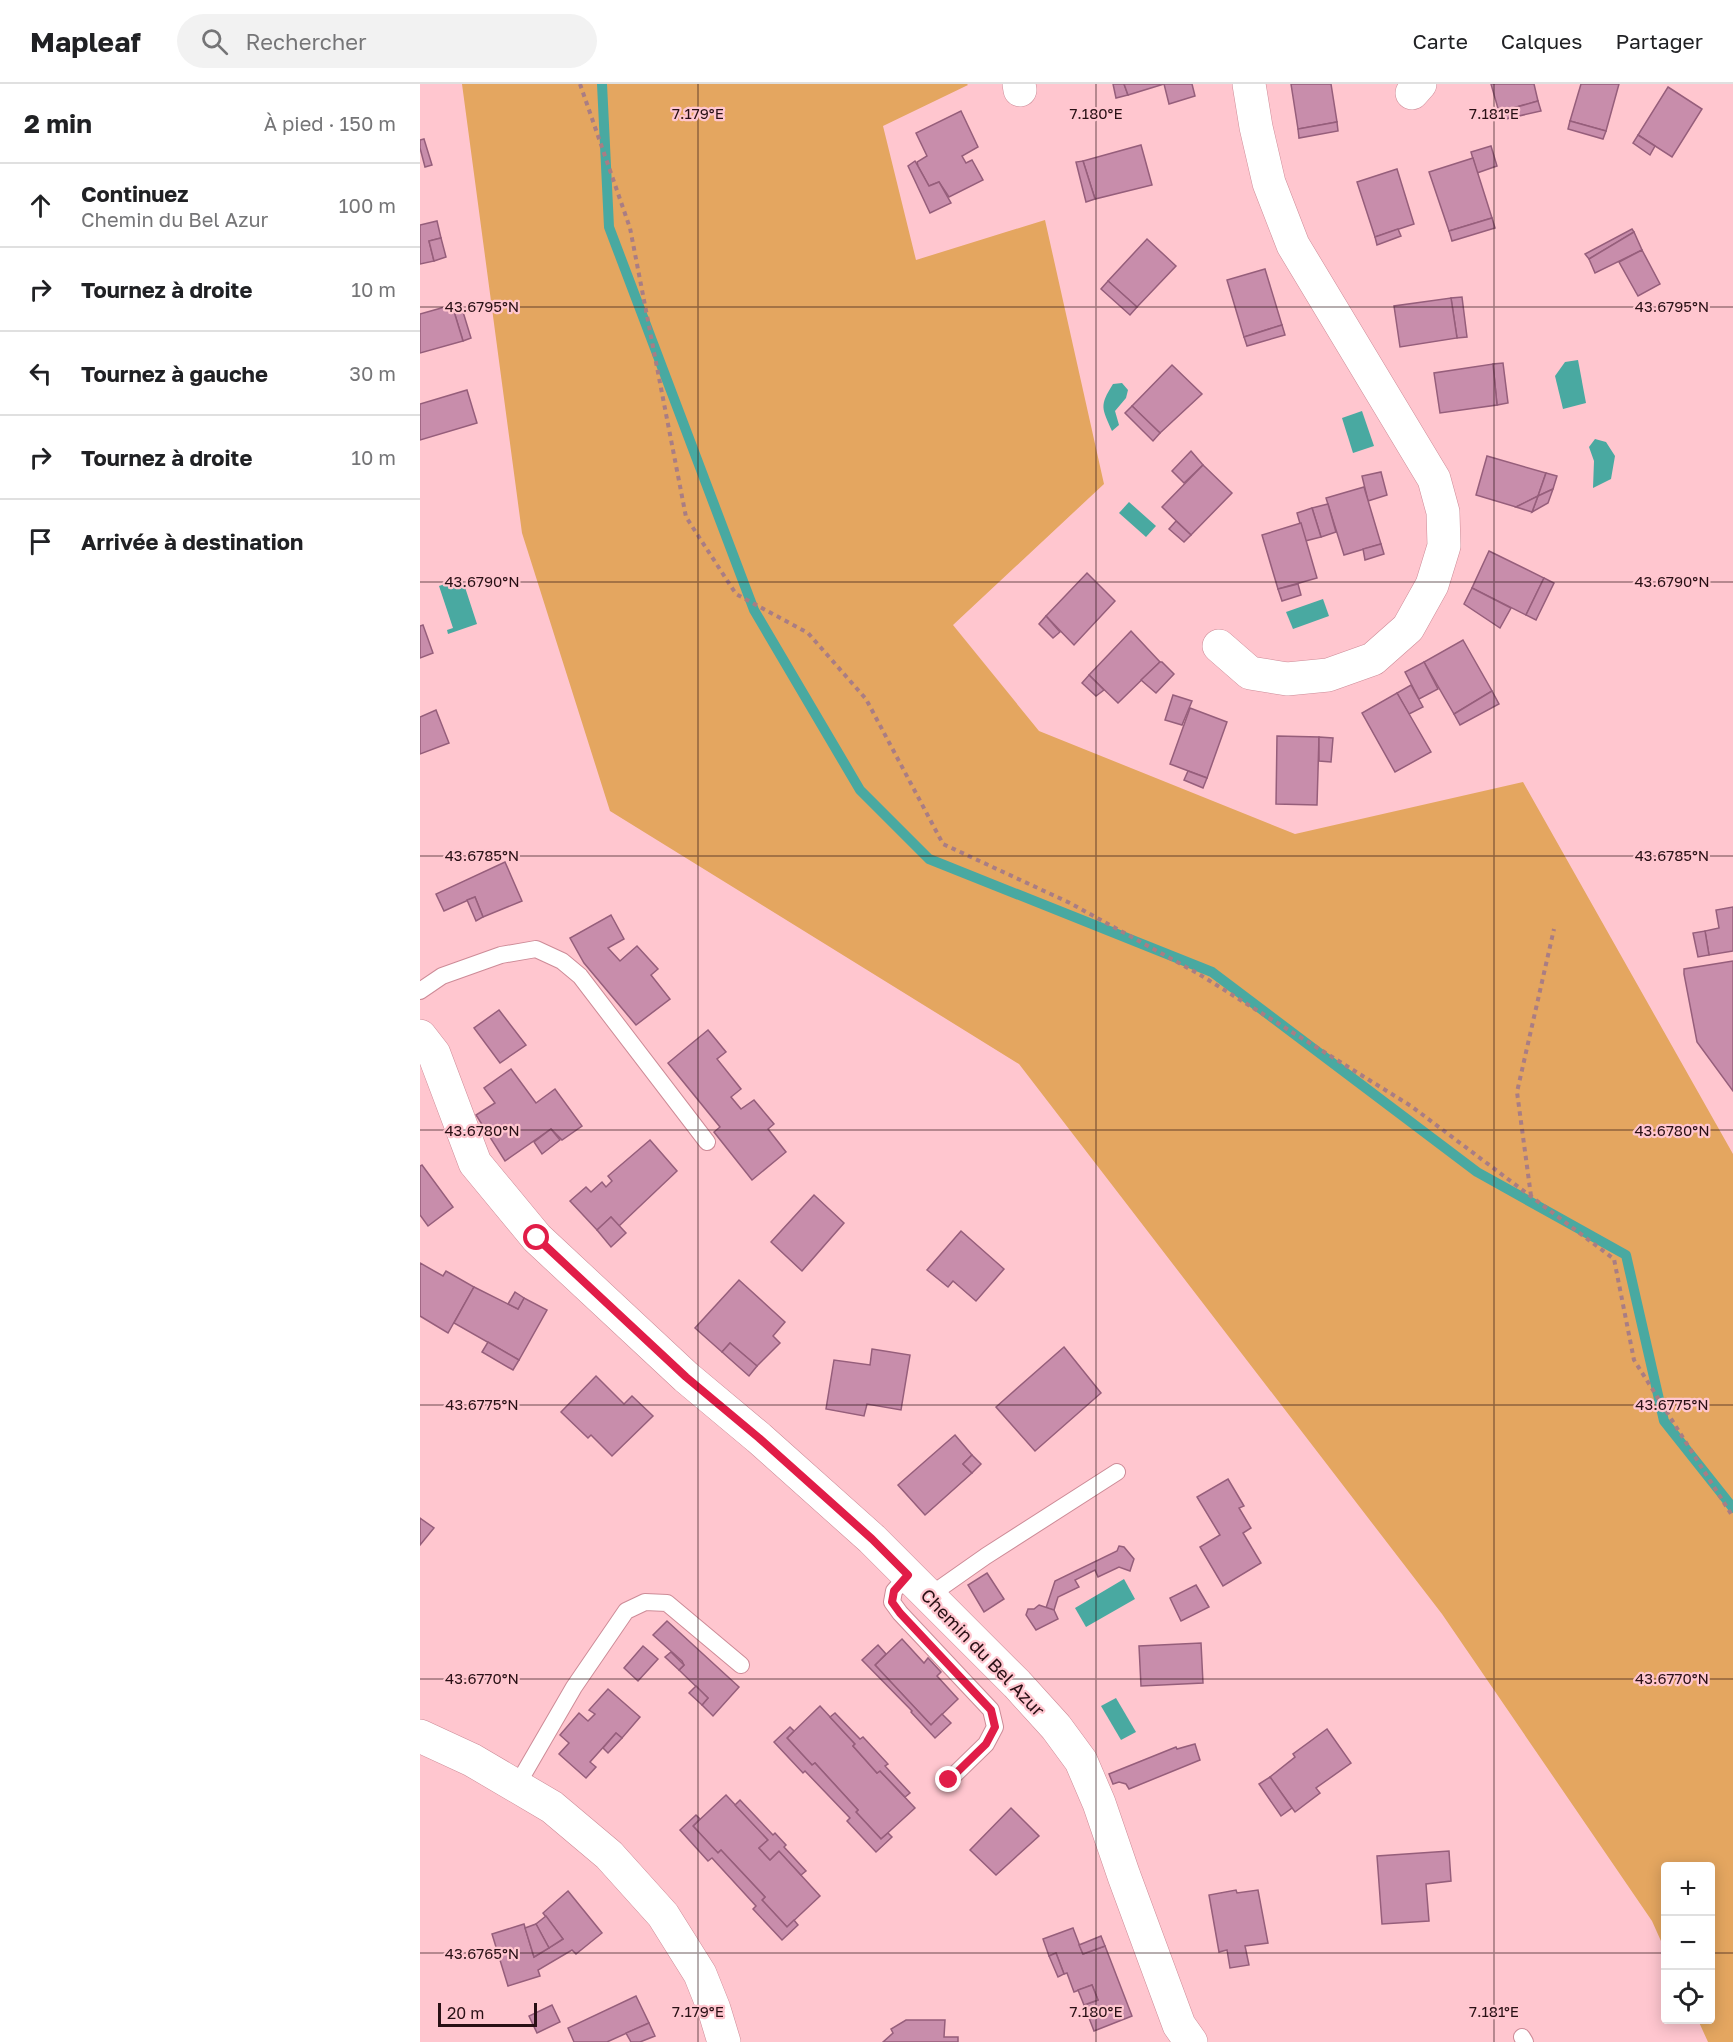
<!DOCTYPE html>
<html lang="fr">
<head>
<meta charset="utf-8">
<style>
	body { margin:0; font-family:"Golos Text",sans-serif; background:#f2f2f2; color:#202124 }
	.controls { position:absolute; right:18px; bottom:18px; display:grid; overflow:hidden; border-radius:6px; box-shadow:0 3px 15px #0003 }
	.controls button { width:54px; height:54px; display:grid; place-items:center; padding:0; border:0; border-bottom:2px solid #e0e0e0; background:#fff; color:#202124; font:30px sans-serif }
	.scale { position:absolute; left:18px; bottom:15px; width:99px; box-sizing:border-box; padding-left:6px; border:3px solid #291015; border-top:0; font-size:16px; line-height:21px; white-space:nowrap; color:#291015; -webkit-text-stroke:4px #ffc6cf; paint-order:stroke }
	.stop { position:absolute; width:18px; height:18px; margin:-14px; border:4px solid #e11d48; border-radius:50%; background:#fff }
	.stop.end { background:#e11d48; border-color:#fff; box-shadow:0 2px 6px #0008 }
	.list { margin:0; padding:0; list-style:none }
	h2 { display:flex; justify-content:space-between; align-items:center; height:78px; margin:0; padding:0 24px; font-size:26px }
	h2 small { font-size:20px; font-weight:400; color:#757577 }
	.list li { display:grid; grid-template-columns:39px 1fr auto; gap:18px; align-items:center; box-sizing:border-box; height:84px; padding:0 24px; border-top:2px solid #e0e0e0 }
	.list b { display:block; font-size:22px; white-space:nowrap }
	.list p { margin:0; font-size:20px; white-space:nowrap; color:#757577 }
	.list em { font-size:20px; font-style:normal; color:#757577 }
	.icon { flex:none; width:33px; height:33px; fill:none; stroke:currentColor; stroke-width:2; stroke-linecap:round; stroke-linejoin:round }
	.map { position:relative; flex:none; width:1313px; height:1958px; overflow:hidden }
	header { display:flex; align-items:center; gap:36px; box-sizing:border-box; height:84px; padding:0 30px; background:#fff; border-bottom:2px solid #e0e0e0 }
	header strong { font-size:28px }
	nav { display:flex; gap:33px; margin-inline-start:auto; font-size:21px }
	.search { width:420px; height:54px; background:#f2f2f2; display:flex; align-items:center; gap:15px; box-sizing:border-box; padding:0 21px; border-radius:33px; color:#757577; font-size:22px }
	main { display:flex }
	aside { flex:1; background:#fff }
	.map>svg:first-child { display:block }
</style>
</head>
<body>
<header>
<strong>Mapleaf</strong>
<div class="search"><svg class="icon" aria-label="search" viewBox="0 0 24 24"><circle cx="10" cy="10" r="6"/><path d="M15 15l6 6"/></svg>Rechercher</div>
<nav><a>Carte</a><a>Calques</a><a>Partager</a></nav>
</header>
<main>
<aside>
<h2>2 min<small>À pied · 150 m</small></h2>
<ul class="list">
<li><svg class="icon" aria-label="ahead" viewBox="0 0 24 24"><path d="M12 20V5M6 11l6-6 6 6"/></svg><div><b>Continuez</b><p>Chemin du Bel Azur</p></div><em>100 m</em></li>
<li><svg class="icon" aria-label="right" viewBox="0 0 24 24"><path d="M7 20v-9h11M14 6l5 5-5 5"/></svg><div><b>Tournez à droite</b></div><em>10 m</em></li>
<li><svg class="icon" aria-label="left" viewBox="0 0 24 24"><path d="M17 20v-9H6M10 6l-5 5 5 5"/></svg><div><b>Tournez à gauche</b></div><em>30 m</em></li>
<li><svg class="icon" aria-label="right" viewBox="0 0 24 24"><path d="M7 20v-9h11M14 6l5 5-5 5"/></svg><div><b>Tournez à droite</b></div><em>10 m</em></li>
<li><svg class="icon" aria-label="arrive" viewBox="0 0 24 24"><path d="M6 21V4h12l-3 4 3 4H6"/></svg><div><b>Arrivée à destination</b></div></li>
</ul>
</aside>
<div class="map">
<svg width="1313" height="1958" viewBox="0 0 1313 1958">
	<rect width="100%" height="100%" fill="#ffc6cf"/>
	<!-- green -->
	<polygon fill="#e4a660" points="42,0 547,0 548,1 463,42 496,176 625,136 684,400 533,541 619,647 875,750 1103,698 1313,1070 1313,1958 1288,1958 1278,1936 1290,1936 1290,1782 1246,1782 1245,1866 1232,1837 1022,1530 599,980 190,727 102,449"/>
	<!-- water -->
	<g fill="#49a9a1">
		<polygon points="1158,276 1166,319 1143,325 1135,292 1145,278"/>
		<path d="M702,299L708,306L706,314L695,327L699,341L692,347C682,324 679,322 693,300Z"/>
		<polygon points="942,327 954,362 933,369 922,334"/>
		<polygon points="1175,355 1186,358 1195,372 1191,395 1173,404 1174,377 1169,363"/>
		<polygon points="709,418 736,442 726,453 699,429"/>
		<polygon points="42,494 57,540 28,550 27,546 33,544 19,502"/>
		<polygon points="903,515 909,532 873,545 866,528"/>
		<polygon points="704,1495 715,1515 666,1543 655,1524"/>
		<polygon points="696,1614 716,1648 701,1656 681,1622"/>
	</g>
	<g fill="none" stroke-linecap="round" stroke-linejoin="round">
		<!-- stream -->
		<polyline stroke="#49a9a1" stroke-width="10" points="182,0 189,143 334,526 440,706 509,775 792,888 1057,1088 1206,1171 1244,1337 1313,1424"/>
	</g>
	<!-- building -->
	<g fill="#c88dab" stroke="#965e7b" stroke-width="1.5">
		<polygon points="693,0 704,0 708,11 696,14"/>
		<polygon points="704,0 744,0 708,11"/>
		<polygon points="744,0 772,0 775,12 749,20"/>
		<polygon points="871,0 911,0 917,38 878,45"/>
		<polygon points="1071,0 1114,0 1118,17 1079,28"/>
		<polygon points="1161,0 1199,0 1186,47 1150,37"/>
		<polygon points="1248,3 1282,25 1252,73 1218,51"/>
		<polygon points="1118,17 1121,27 1081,36 1079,28"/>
		<polygon points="541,27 558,63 542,72 546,79 552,76 563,96 529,113 519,98 509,102 498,82 497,78 507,72 496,49"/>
		<polygon points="1150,37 1186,47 1183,55 1148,45"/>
		<polygon points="917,38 918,47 879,54 878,45"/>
		<polygon points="1218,51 1235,62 1230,71 1213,59"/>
		<polygon points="4,55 12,81 5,83 0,64 0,56"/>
		<polygon points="721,61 732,101 675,115 663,77"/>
		<polygon points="1071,62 1077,82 1057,89 1051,68"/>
		<polygon points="1053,74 1072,134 1029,147 1009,88"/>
		<polygon points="495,77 509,102 519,98 531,119 510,129 488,82"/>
		<polygon points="663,77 675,115 666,118 656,78"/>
		<polygon points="977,85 994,140 955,153 937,98"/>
		<polygon points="1072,134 1075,144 1032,157 1029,147"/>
		<polygon points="17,137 21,154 9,157 14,177 0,180 0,141"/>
		<polygon points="978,145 981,152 957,161 955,153"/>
		<polygon points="1212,145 1214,148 1169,175 1165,170"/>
		<polygon points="1214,148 1222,166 1175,189 1169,175"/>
		<polygon points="21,154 26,173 14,177 9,157"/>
		<polygon points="727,155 756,182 717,223 688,197"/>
		<polygon points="1222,166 1240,200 1218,212 1199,178"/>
		<polygon points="845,185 862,241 824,253 807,196"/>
		<polygon points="688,197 717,223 710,231 681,205"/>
		<polygon points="1042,213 1047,253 1037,254 1031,214"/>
		<polygon points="1031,214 1037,254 980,263 974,222"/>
		<polygon points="40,218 51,254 43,257 32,221"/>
		<polygon points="32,221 43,257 0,269 0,230"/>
		<polygon points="862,241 865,251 827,262 824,253"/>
		<polygon points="1083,279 1088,319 1077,321 1073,280"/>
		<polygon points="1073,280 1077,321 1020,329 1014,289"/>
		<polygon points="752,281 782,310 740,349 712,322"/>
		<polygon points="47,306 57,339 0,356 0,320"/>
		<polygon points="712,322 740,349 733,357 705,329"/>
		<polygon points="771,367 783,381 764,399 752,387"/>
		<polygon points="1067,372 1126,389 1118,412 1096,423 1056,411"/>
		<polygon points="783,381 812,409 771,451 742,423"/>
		<polygon points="961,388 967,411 948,417 942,392"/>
		<polygon points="1126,389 1137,392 1133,405 1118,412"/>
		<polygon points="944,403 961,460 924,471 906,414"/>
		<polygon points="1133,405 1128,419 1112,428 1118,412"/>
		<polygon points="1118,412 1112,428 1096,423"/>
		<polygon points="908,420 916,448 901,453 892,424"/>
		<polygon points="892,424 901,453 885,457 877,429"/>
		<polygon points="756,437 771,451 764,458 749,445"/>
		<polygon points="881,439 897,494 858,505 842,451"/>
		<polygon points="961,460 964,470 945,476 943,465"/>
		<polygon points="1069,467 1124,494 1106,531 1052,504"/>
		<polygon points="667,489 695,517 654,561 626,532"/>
		<polygon points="1124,494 1134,499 1116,536 1106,531"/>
		<polygon points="878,500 881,511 862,517 858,505"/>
		<polygon points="1052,504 1091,524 1080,544 1044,520"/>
		<polygon points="626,532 640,548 633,554 619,540"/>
		<polygon points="3,541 13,569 0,574 0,542"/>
		<polygon points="711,547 740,578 698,619 669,591"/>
		<polygon points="1043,556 1072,607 1034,630 1004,578"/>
		<polygon points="740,578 742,578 754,590 736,609 721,596"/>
		<polygon points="1004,578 1018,605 999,615 985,588"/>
		<polygon points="669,591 684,606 676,612 662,599"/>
		<polygon points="991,601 1003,623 989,630 977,609"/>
		<polygon points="1072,607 1079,620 1040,641 1034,630"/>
		<polygon points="977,609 1011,668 975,688 942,629"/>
		<polygon points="753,611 772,617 762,641 745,636"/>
		<polygon points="770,624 807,638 787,694 750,680"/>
		<polygon points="16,626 29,659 0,670 0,633"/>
		<polygon points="857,652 899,653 897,721 856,720"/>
		<polygon points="899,653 913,654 911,678 899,677"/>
		<polygon points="768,687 787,694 783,704 764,696"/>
		<polygon points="85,778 102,817 63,833 55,813 24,827 16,810"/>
		<polygon points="55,813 63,833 56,837 47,816"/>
		<polygon points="1313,823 1313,867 1289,871 1285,847 1299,844 1296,826"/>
		<polygon points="191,831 204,855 188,864 200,877 217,862 238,885 231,891 250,915 216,941 164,879 150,854"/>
		<polygon points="1285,847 1289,871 1278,873 1273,849"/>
		<polygon points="1313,877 1313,1007 1277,958 1264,890 1264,885"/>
		<polygon points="79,926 106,961 80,979 54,944"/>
		<polygon points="288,946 306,968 297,975 321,1005 311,1013 321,1025 334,1016 354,1040 348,1045 366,1068 332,1096 294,1048 300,1043 248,979"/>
		<polygon points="91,985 116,1019 135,1005 162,1042 142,1056 131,1045 85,1077 56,1031 75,1019 64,1004"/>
		<polygon points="131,1045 140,1056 122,1070 114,1058"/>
		<polygon points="230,1056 257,1087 199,1142 191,1133 177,1146 150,1117 166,1103 171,1108 182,1098 186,1103 192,1097 188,1092"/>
		<polygon points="2,1081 33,1123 8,1142 0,1131 0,1082"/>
		<polygon points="394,1111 424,1139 382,1187 351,1158"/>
		<polygon points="191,1133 206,1149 191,1163 177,1146"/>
		<polygon points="541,1147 584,1185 556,1217 533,1197 528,1203 507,1186"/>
		<polygon points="0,1179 23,1192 26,1187 54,1203 28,1249 0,1232"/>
		<polygon points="319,1196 365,1238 353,1252 360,1259 337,1282 310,1259 302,1268 275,1244"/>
		<polygon points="54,1203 98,1225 104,1214 127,1226 99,1276 34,1239"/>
		<polygon points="95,1208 104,1214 98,1225 88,1220"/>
		<polygon points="68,1258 99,1276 93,1286 62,1268"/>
		<polygon points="310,1259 337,1282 329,1292 302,1268"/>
		<polygon points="644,1263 681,1309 615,1367 576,1323"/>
		<polygon points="452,1265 490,1271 481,1326 447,1320 444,1332 406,1325 414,1276 450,1281"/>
		<polygon points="176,1292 204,1320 212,1312 233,1332 192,1372 171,1351 168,1354 141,1328"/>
		<polygon points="535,1351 552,1371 543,1380 552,1389 505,1431 478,1401"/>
		<polygon points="552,1371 561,1380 552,1389 543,1380"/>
		<polygon points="808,1395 824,1422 819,1424 831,1444 823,1449 841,1479 803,1502 780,1463 800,1451 777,1413"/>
		<polygon points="0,1434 14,1444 0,1461"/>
		<polygon points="699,1462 704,1463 714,1475 710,1487 699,1483 678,1493 675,1486 655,1496 659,1503 638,1513 634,1526 626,1524 635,1497 697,1467"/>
		<polygon points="567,1489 584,1515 564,1528 548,1501"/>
		<polygon points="776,1501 789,1523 761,1537 750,1514"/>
		<polygon points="619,1521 634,1526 638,1535 616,1546 606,1531 608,1525 614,1525"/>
		<polygon points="247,1537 319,1603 293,1632 282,1621 288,1614 259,1586 264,1581 262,1577 233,1551"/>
		<polygon points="482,1555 504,1579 508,1574 521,1588 517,1592 538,1615 511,1641 455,1581"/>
		<polygon points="781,1559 783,1599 721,1602 719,1562"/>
		<polygon points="458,1561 466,1570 455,1581 511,1641 522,1630 531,1639 515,1654 491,1628 492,1627 442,1576"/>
		<polygon points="223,1562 238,1575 218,1597 204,1584"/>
		<polygon points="251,1568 264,1581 259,1586 245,1573"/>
		<polygon points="276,1602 288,1614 282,1621 269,1609"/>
		<polygon points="188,1605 220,1633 202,1654 196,1649 170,1678 176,1683 166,1694 139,1670 149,1659 140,1651 159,1629 168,1637 175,1630 169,1626"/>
		<polygon points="400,1622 435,1660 433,1662 457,1689 460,1687 495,1724 461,1755 436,1728 438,1726 395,1679 392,1681 367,1654"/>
		<polygon points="415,1629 440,1655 443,1653 468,1680 465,1682 490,1709 485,1713 460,1687 457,1689 433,1662 435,1660 410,1633"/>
		<polygon points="370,1643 374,1647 367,1654 392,1681 395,1679 438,1726 436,1728 461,1755 468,1749 472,1753 456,1768 427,1737 430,1734 385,1687 383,1689 354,1658"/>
		<polygon points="907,1645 931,1679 896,1704 900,1709 875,1728 850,1693 875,1673 873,1670"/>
		<polygon points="196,1649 202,1654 188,1669 183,1664"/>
		<polygon points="775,1660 780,1676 709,1705 706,1700 699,1698 693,1700 689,1690 756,1663 757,1665"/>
		<polygon points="850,1693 872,1724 861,1732 839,1700"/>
		<polygon points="306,1711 348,1756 339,1764 350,1776 359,1767 400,1812 367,1843 342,1816 345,1813 301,1766 298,1769 273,1742"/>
		<polygon points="320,1716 353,1751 355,1749 366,1761 364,1763 386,1787 381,1791 359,1767 350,1776 339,1764 348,1756 315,1721"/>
		<polygon points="591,1724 619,1752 576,1791 550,1766"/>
		<polygon points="276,1731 280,1735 273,1742 298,1769 301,1766 345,1813 342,1816 367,1843 374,1836 378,1841 362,1856 333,1825 336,1822 292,1774 288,1777 260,1746"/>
		<polygon points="1029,1767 1031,1797 1006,1800 1009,1837 962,1840 957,1772"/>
		<polygon points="816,1806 817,1809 838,1806 848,1859 825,1862 829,1881 810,1884 807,1866 799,1868 789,1811"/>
		<polygon points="148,1807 182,1849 156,1870 152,1866 118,1886 120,1892 88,1902 72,1850 104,1840 114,1873 143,1855 123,1829"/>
		<polygon points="126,1832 143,1855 129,1864 116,1840"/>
		<polygon points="116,1840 129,1864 114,1873 105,1844"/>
		<polygon points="653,1844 663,1870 685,1862 712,1932 674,1947 664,1921 678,1916 672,1901 654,1908 647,1889 644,1890 636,1869 629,1872 623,1855"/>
		<polygon points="681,1852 685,1862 663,1870 659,1861"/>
		<polygon points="636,1869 644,1890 638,1893 629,1872"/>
		<polygon points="672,1901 678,1916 664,1921 658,1906"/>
		<polygon points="216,1912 229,1939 187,1958 154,1958 148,1944"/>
		<polygon points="132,1921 140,1938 117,1949 109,1932"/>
		<polygon points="486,1936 525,1936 524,1953 538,1953 538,1958 463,1958 473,1949 471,1945"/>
		<polygon points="229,1939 235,1952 220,1958 211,1958 206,1949"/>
	</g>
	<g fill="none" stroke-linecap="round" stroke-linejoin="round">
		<!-- lane casing -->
		<g stroke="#cd8b97" stroke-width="18">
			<g id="lane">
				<polyline points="0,907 22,892 81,871 116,865 142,877 160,892 287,1058"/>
				<polyline points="488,1491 474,1507 472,1518 480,1529 571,1626 575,1643 566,1660 529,1696"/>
				<polyline points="509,1512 566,1472 697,1388"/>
				<polyline points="96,1703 154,1603 206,1527 225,1518 247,1519 321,1581"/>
				<polyline points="1102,1953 1105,1958"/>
			</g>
		</g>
		<!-- street casing -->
		<g stroke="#cd8b97" stroke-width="34">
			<g id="street">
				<polyline points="599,0 600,6"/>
				<polyline points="992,9 1000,0"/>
				<polyline points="799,562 830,589 867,595 908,591 953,575 988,544 1012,501 1024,462 1023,428 1014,395 873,161 849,99 836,43 829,0"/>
				<polyline points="0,952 14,970 55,1079 117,1154 266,1293 339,1354 452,1455 597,1600 636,1643 661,1677 679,1719 704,1792 759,1941 771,1958"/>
				<polyline points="0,1652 52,1676 132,1723 189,1771 243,1831 280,1890 294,1925 304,1958"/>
			</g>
		</g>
		<!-- path -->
		<g stroke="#a97d84" stroke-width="4" stroke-dasharray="4.5 4.5" stroke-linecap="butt">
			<polyline points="160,0 210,144 266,433 316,510 388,549 446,615 523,760 650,819 777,889 991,1022 1194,1175 1214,1276 1313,1433"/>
			<polyline points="1111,1112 1097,1008 1134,845"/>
		</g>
		<!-- lane -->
		<use href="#lane" stroke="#fff" stroke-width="16"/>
		<!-- street -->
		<use href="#street" stroke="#fff" stroke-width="33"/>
	</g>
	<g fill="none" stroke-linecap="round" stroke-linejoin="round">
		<!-- route -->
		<polyline stroke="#e11d48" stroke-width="8" points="117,1154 266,1293 339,1354 452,1455 488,1491 474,1507 472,1518 480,1529 571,1626 575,1643 566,1660 529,1696"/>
	</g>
	<!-- ticks -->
	<path fill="none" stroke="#291015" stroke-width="1.5" stroke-opacity="0.45" d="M278,0V1958M676,0V1958M1074,0V1958M0,223H1313M0,498H1313M0,772H1313M0,1046H1313M0,1321H1313M0,1595H1313M0,1869H1246M1290,1869H1313"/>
	<g text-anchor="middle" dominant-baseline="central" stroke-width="4.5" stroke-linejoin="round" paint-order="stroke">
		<!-- street labels -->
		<g font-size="18" fill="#291015" stroke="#ffc6cf">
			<text transform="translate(563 1568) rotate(46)">Chemin du Bel Azur</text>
		</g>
	</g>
	<g font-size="15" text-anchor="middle" fill="#291015" stroke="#ffc6cf" stroke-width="4.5" stroke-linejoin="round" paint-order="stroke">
		<text x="278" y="35">7.179°E</text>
		<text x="676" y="35">7.180°E</text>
		<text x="1074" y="35">7.181°E</text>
		<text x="62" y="228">43.6795°N</text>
		<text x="1252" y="228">43.6795°N</text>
		<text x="62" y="503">43.6790°N</text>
		<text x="1252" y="503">43.6790°N</text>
		<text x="62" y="777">43.6785°N</text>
		<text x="1252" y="777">43.6785°N</text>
		<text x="62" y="1052">43.6780°N</text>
		<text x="1252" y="1052">43.6780°N</text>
		<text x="62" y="1326">43.6775°N</text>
		<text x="1252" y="1326">43.6775°N</text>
		<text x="62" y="1600">43.6770°N</text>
		<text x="1252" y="1600">43.6770°N</text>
		<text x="62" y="1875">43.6765°N</text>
		<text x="278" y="1933">7.179°E</text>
		<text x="676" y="1933">7.180°E</text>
		<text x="1074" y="1933">7.181°E</text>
	</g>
</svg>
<div class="controls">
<button>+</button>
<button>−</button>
<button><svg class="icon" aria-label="locate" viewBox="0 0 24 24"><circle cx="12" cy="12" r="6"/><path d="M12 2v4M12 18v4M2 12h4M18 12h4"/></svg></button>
</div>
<div class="scale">20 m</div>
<div class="stop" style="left:117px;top:1154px"></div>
<div class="stop end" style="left:529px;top:1696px"></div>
</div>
</main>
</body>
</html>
